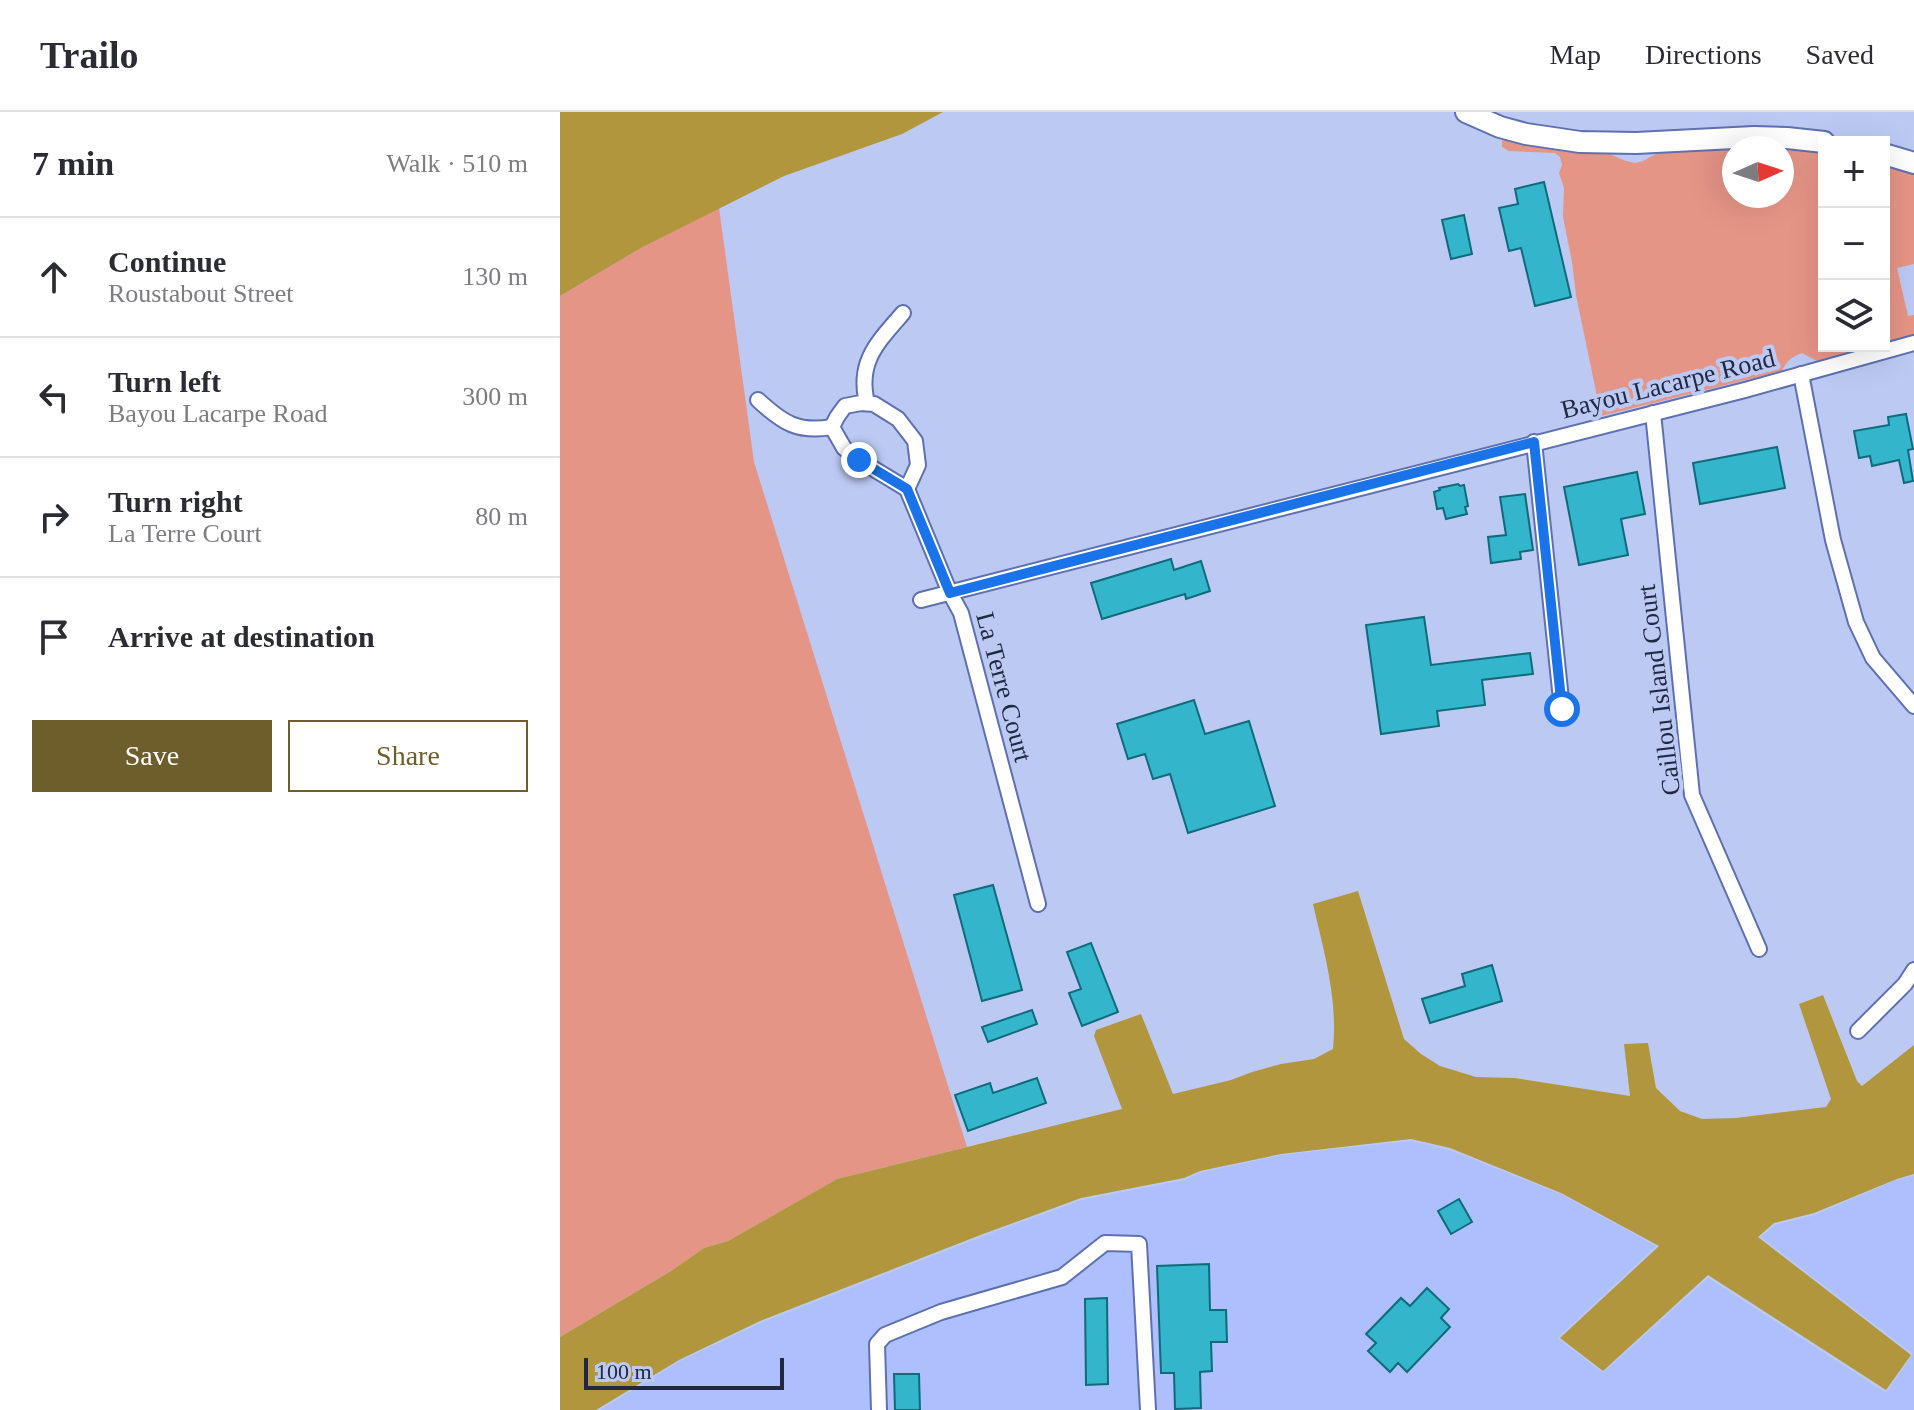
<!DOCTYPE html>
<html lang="en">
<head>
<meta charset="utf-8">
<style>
	body { margin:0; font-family:"Times New Roman",serif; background:#f2f2f3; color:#2b2b33 }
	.controls { position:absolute; right:24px; top:24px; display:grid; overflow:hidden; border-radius:0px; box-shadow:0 8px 32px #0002 }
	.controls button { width:72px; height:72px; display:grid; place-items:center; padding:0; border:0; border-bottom:2px solid #e1e1e2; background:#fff; color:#2b2b33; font:40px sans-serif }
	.compass { position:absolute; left:1162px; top:24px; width:72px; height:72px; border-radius:50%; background:#fff; box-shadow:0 8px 32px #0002; rotate:87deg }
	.scale { position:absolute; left:24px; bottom:20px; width:200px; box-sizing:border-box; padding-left:8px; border:4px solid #212842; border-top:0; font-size:22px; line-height:28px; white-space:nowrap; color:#212842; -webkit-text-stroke:6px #bcc9f3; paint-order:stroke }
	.stop { position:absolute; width:24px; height:24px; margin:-18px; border:6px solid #1a73e8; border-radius:50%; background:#fff }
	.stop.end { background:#1a73e8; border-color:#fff; box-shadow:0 2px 8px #0008 }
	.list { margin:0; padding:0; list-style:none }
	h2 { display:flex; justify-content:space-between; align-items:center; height:104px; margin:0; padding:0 32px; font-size:34px }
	h2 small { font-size:26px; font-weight:400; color:#7c7c81 }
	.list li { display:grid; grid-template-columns:52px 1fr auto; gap:24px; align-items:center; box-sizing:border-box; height:120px; padding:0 32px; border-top:2px solid #e1e1e2 }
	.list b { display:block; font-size:30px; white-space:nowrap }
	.list p { margin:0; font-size:26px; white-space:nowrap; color:#7c7c81 }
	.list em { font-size:26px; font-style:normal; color:#7c7c81 }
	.actions { display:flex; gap:16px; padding:24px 32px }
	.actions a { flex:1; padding:18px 0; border:2px solid #6e5e2c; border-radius:0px; text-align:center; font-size:28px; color:#6e5e2c }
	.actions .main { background:#6e5e2c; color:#fff }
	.icon { flex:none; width:44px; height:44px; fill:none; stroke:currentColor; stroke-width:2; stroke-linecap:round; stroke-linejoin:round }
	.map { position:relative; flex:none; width:1354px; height:1298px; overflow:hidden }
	header { display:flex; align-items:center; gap:48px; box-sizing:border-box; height:112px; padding:0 40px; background:#fff; border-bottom:2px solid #e1e1e2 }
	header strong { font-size:38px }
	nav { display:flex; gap:44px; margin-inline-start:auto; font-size:28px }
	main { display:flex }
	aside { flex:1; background:#fff }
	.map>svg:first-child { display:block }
</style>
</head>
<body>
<header>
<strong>Trailo</strong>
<nav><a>Map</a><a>Directions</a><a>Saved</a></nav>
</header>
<main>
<aside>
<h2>7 min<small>Walk · 510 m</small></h2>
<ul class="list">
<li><svg class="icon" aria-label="ahead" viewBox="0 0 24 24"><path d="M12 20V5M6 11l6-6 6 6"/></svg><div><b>Continue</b><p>Roustabout Street</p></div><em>130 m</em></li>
<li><svg class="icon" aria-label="left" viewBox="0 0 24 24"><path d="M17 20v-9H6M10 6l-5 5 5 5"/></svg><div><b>Turn left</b><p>Bayou Lacarpe Road</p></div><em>300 m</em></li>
<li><svg class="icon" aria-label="right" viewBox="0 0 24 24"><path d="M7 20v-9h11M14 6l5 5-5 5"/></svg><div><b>Turn right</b><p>La Terre Court</p></div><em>80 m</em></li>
<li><svg class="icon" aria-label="arrive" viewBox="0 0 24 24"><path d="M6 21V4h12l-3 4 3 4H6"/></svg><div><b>Arrive at destination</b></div></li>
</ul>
<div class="actions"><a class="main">Save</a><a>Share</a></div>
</aside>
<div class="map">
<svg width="1354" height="1298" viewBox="0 0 1354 1298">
	<rect width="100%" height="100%" fill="#bcc9f3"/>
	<!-- built -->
	<polygon fill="#adbffc" points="851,1029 889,1038 1000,1082 1096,1134 997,1226 1043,1261 1148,1166 1326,1281 1353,1242 1201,1125 1215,1113 1255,1103 1337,1068 1354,1064 1354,1298 40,1298 120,1249 201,1211 424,1124 522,1088 625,1068 640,1061 722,1043"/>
	<!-- green -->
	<g fill="#e59586" fill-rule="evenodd">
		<path d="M949,26L1039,37L1063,48L1075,51L1083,49L1105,37L1191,30L1264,38V234H1316L1257,249L1242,241C1233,244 1226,249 1222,259L1041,304L1016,183L1012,150L1003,105L1004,76L999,61L1002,53L1000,45L995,41L949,39L942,35V29ZM1174,36H1222V84H1174Z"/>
		<polygon points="1324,50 1354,59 1354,152 1337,156 1348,204 1354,203 1354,224 1324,232"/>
		<polygon points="159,96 194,350 407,1035 277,1067 168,1129 144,1136 111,1159 0,1225 0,184 81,136"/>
	</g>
	<!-- water -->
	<g fill="#b2963e">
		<polygon points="0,0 383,0 342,22 224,64 81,136 0,184"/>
		<path d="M798,779L844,927L861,942L880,954L916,965L954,966L1070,984L1064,932L1088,931L1096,976L1120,999L1142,1007L1176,1006L1266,995L1271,987L1239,892L1263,883L1297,969L1302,974L1354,933V1062L1337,1067L1254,1101L1214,1111L1198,1125L1351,1243L1326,1278L1148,1163L1043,1259L1000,1226L1099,1134L1001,1081L890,1036L851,1027L721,1042L640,1059L624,1066L521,1086L423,1122L200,1209L119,1248L36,1298H0V1225L111,1159L144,1136L168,1129L277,1067L562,997L534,924L536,918L581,902L613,982L671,968L692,960L721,952L754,947L773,937C778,887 764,840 753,792Z"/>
	</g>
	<!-- building -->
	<g fill="#33b5cb" stroke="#0f6b7a" stroke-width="2">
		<polygon points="984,70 1011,185 975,194 961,136 949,139 939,96 958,92 955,77"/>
		<polygon points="904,103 912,142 891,147 882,108"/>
		<polygon points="1346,302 1353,337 1348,338 1353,369 1344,371 1339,348 1312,354 1310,344 1299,346 1294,319 1329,313 1328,305"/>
		<polygon points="1217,335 1225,376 1140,392 1133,351"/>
		<polygon points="1077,360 1085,402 1061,407 1068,443 1019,453 1004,375"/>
		<polygon points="898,372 900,374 904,373 908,394 905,395 907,402 886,407 883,396 877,397 874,380 880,378 879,376"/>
		<polygon points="965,382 973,438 960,440 961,447 931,451 928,425 946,423 940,385"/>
		<polygon points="611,447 614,458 641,449 650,479 626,487 625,482 542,507 531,471"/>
		<polygon points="864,505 871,553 970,541 973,562 922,568 925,593 877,599 879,614 821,622 806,513"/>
		<polygon points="634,588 645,622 689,609 715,694 628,721 610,662 593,667 585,642 568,647 557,612"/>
		<polygon points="433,773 462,878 422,889 394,783"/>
		<polygon points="531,831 558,900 522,914 509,881 521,877 507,840"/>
		<polygon points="932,853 942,889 870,911 862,887 905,874 902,862"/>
		<polygon points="472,898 477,912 428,930 422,915"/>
		<polygon points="477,966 486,991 408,1019 395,983 430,971 433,981"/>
		<polygon points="899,1087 912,1110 891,1122 878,1099"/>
		<polygon points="649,1152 650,1198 666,1198 667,1230 651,1230 652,1259 640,1260 641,1296 615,1297 614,1261 601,1261 597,1154"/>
		<polygon points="867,1176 889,1197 881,1206 890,1215 847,1260 838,1251 830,1260 808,1239 816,1231 806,1222 841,1186 850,1194"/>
		<polygon points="547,1186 548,1272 526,1273 525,1187"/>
		<polygon points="334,1262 359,1262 360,1298 335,1298"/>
	</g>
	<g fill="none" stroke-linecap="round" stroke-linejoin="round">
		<!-- minor casing -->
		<g stroke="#5f70b0" stroke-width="18">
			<g id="minor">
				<polyline points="1241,262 1273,428 1296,510 1313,546 1354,594"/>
				<path d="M198,288C223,311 238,321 272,315"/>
				<polygon points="301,291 314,292 338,307 355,329 358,353 347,377 299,348 284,336 272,315 277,305 285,294"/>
				<path d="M307,291C297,250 317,231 343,201"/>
				<polyline points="1093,301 1132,683 1199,837"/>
				<polyline points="974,330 1002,597"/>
				<polyline points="347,377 390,481 401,501 478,792"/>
				<polyline points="361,488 1185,278 1354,231"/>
				<polyline points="1298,919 1345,872 1354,858"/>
				<polyline points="319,1298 317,1232 325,1223 381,1200 502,1165 545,1131 579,1132 588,1298"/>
			</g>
		</g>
		<!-- secondary casing -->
		<g stroke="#5f70b0" stroke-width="24">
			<g id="secondary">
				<polyline points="906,0 940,15 966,22 1020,30 1076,31 1194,25 1227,26 1264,30"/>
				<polyline points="1324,42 1354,51"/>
			</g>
		</g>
		<!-- minor -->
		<use href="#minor" stroke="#fff" stroke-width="14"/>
		<!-- secondary -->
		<use href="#secondary" stroke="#fff" stroke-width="20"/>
	</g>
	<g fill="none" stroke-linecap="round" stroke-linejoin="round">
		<!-- route -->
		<polyline stroke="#1a73e8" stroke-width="10" points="299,348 347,377 390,481 974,330 1002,597"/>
	</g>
	<g text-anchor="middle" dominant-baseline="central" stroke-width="8" stroke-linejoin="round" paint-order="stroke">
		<!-- street labels -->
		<g font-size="26" fill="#212842" stroke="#bcc9f3">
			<text transform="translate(1108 272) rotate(-14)">Bayou Lacarpe Road</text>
			<text transform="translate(444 575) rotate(75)">La Terre Court</text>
			<text transform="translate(1099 578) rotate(-97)">Caillou Island Court</text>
		</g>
	</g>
</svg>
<div class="controls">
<button>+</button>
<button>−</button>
<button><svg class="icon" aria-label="layers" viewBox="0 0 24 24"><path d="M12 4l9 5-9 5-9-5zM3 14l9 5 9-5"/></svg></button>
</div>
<svg class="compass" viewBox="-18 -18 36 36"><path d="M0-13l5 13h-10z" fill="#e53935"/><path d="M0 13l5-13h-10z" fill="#7c7c81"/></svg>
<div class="scale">100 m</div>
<div class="stop" style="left:1002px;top:597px"></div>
<div class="stop end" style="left:299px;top:348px"></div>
</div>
</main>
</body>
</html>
